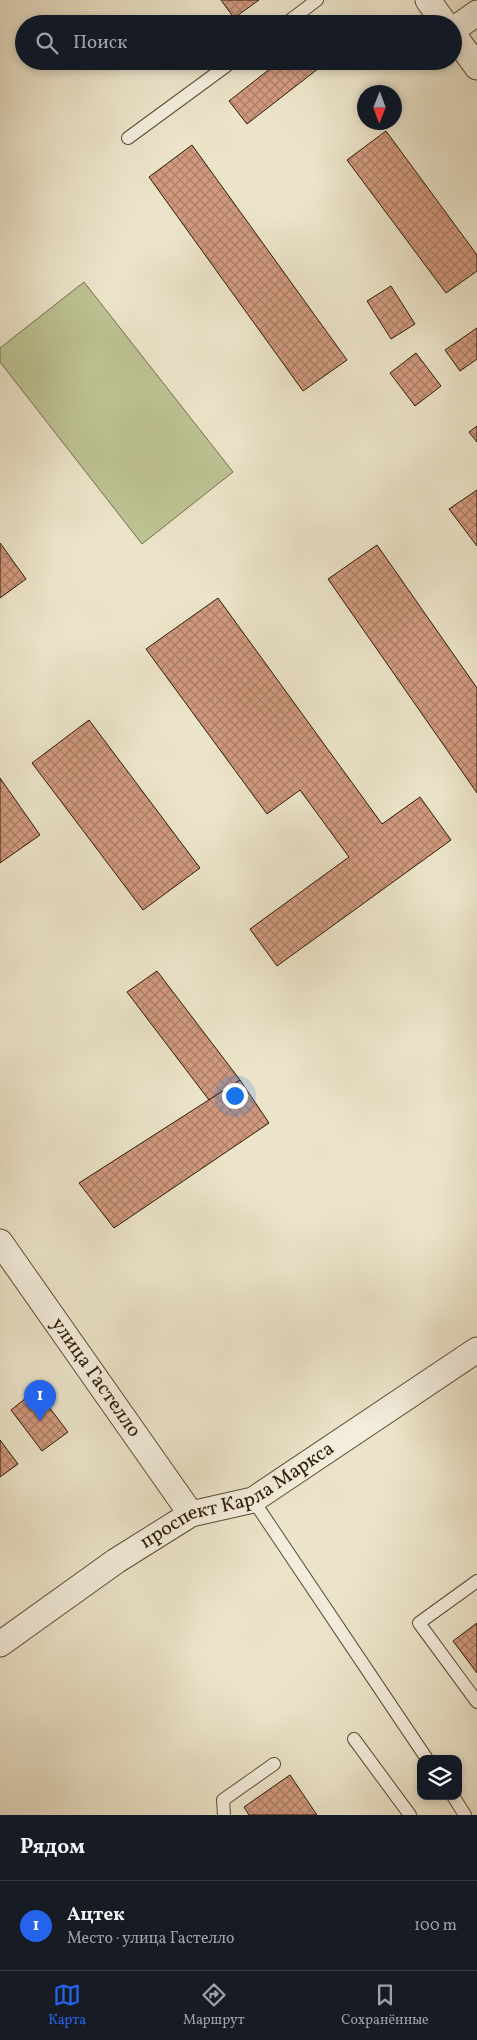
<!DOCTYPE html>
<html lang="ru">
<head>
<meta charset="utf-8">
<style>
	body { margin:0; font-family:Vollkorn,serif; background:#20242c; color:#f1f3f6 }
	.controls { position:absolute; right:15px; bottom:15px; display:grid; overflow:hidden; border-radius:10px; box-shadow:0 2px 8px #0003 }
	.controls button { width:45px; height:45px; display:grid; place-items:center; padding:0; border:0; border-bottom:1px solid #363941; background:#171b24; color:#f1f3f6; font:25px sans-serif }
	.compass { position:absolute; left:357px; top:85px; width:45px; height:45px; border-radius:50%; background:#171b24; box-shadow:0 2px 8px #0003; rotate:181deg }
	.you { position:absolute; left:234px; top:1095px; width:18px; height:18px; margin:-12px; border:4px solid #fff; border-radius:50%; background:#1a73e8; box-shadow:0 0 0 8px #1a73e833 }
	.badge { display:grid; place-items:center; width:32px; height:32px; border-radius:50%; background:#2563eb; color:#fff; font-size:16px; font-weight:700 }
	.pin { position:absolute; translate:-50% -41px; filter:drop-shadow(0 1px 2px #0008) }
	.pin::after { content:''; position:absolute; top:26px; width:18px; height:15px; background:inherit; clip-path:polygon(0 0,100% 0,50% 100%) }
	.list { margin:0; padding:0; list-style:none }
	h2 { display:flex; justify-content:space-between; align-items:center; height:65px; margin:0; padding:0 20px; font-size:21px }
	h2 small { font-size:16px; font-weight:400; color:#9ea1a6 }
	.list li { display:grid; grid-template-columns:32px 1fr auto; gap:15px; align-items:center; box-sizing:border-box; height:90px; padding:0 20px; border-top:1px solid #363941 }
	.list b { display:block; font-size:19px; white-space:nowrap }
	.list p { margin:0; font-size:16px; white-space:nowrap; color:#9ea1a6 }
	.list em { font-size:16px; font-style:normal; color:#9ea1a6 }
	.icon { flex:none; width:28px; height:28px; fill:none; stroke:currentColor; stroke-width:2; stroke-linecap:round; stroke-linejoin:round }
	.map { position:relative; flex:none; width:477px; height:1815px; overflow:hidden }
	.search { position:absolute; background:#171b24; box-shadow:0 2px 8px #0003; left:15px; right:15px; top:15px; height:55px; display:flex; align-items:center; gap:12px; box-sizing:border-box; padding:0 18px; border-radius:28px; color:#9ea1a6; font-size:19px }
	.sheet { height:155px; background:#171b24 }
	nav { display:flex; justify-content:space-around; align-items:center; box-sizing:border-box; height:70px; border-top:1px solid #363941; background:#171b24; font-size:14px; color:#9ea1a6 }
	nav a { display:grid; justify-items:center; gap:2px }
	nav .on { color:#2563eb }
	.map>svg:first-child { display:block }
</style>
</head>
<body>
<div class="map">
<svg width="477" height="1815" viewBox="0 0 477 1815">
	<defs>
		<pattern id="building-cross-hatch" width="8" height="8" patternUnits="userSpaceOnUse" patternTransform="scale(1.25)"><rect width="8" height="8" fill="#d19a7f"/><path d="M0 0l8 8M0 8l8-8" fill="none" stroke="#aa7d66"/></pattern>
	</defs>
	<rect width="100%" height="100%" fill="#ece4ca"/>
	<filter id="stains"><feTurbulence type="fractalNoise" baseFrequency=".004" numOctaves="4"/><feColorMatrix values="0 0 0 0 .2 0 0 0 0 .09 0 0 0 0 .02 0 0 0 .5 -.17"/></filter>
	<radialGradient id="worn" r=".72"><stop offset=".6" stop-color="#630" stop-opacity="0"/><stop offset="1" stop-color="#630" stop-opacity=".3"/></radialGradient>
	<!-- pitch -->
	<polygon fill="#bdc293" stroke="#756e4b" points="84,282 233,472 142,544 0,362 0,348"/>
	<!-- building -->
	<g fill="url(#building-cross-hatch)" stroke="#2d1b03">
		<polygon points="221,0 259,0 234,18"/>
		<polygon points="280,61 328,61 247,124 229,101"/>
		<polygon points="386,131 477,255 477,271 446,293 347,160"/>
		<polygon points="192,145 347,360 303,391 149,177"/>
		<polygon points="391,286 415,324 391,339 367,301"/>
		<polygon points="477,328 477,359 460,371 445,350"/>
		<polygon points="416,353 441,386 415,406 390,373"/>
		<polygon points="477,426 477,442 469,432"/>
		<polygon points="477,490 477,546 449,509"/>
		<polygon points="0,543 26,579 0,598"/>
		<polygon points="377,545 477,688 477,793 328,579"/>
		<polygon points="218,598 382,824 420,797 451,840 277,966 250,929 349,857 300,790 267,814 146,649"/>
		<polygon points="89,720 200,868 143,910 32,763"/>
		<polygon points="0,778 40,835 0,863"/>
		<polygon points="157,971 240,1080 209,1100 127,992"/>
		<polygon points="240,1080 269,1123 114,1228 79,1183"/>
		<polygon points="36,1390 68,1432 42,1451 11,1410"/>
		<polygon points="0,1440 18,1464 0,1477"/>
		<polygon points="477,1623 477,1673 453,1641"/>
		<polygon points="290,1775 317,1815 249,1815 244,1807"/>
	</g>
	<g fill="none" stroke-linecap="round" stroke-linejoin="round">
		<!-- lane casing -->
		<g stroke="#5d4d35" stroke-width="14">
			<g id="lane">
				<polyline points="285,24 317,0"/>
				<polyline points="128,138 233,61"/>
				<polyline points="253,1500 427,1759"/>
				<polyline points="477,1581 419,1623 477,1702"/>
				<polyline points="354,1739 410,1815"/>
				<polyline points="453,1796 465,1815"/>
				<polyline points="224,1815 223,1800 274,1764"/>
			</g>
		</g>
		<!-- street casing -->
		<g stroke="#5d4d35" stroke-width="27">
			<g id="street">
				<polyline points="428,0 445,24"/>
				<polyline points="453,30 477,13"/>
				<polyline points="453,34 477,67"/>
				<path id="s1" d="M0,1242L191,1514"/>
				<path id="s2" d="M0,1644L116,1561L191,1514L253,1500L477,1350"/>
			</g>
		</g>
		<!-- lane -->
		<use href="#lane" stroke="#f3eddd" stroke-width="12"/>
		<!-- street -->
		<use href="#street" stroke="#f3eddd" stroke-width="25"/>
	</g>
	<g text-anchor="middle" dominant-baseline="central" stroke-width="4" stroke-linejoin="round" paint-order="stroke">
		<!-- street labels -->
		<g font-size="20" fill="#2d1b03" stroke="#f3eddd">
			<text stroke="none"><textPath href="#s1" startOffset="166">улица Гастелло</textPath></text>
			<text stroke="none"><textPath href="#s2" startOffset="282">проспект Карла Маркса</textPath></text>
		</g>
	</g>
	<rect width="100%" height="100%" filter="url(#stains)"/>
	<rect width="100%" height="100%" fill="url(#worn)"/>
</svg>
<div class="controls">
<button><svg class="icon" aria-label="layers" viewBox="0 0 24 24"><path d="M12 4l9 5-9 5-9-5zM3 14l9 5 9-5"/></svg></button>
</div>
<svg class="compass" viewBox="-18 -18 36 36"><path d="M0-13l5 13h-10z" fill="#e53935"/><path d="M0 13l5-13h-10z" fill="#9ea1a6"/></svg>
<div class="you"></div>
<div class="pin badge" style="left:40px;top:1421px">1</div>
<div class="search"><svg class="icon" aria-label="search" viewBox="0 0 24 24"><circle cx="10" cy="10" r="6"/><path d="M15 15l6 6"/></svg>Поиск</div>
</div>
<section class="sheet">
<h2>Рядом<small></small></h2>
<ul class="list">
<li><span class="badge">1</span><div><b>Ацтек</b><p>Место · улица Гастелло</p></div><em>100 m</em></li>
</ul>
</section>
<nav>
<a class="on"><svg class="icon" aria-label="map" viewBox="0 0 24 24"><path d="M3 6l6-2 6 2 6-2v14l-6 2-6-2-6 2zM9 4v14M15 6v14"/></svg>Карта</a>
<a><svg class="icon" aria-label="directions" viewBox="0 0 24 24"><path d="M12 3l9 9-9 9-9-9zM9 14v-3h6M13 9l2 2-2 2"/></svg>Маршрут</a>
<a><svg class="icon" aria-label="saved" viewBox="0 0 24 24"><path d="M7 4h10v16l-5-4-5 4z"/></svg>Сохранённые</a>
</nav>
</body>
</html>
